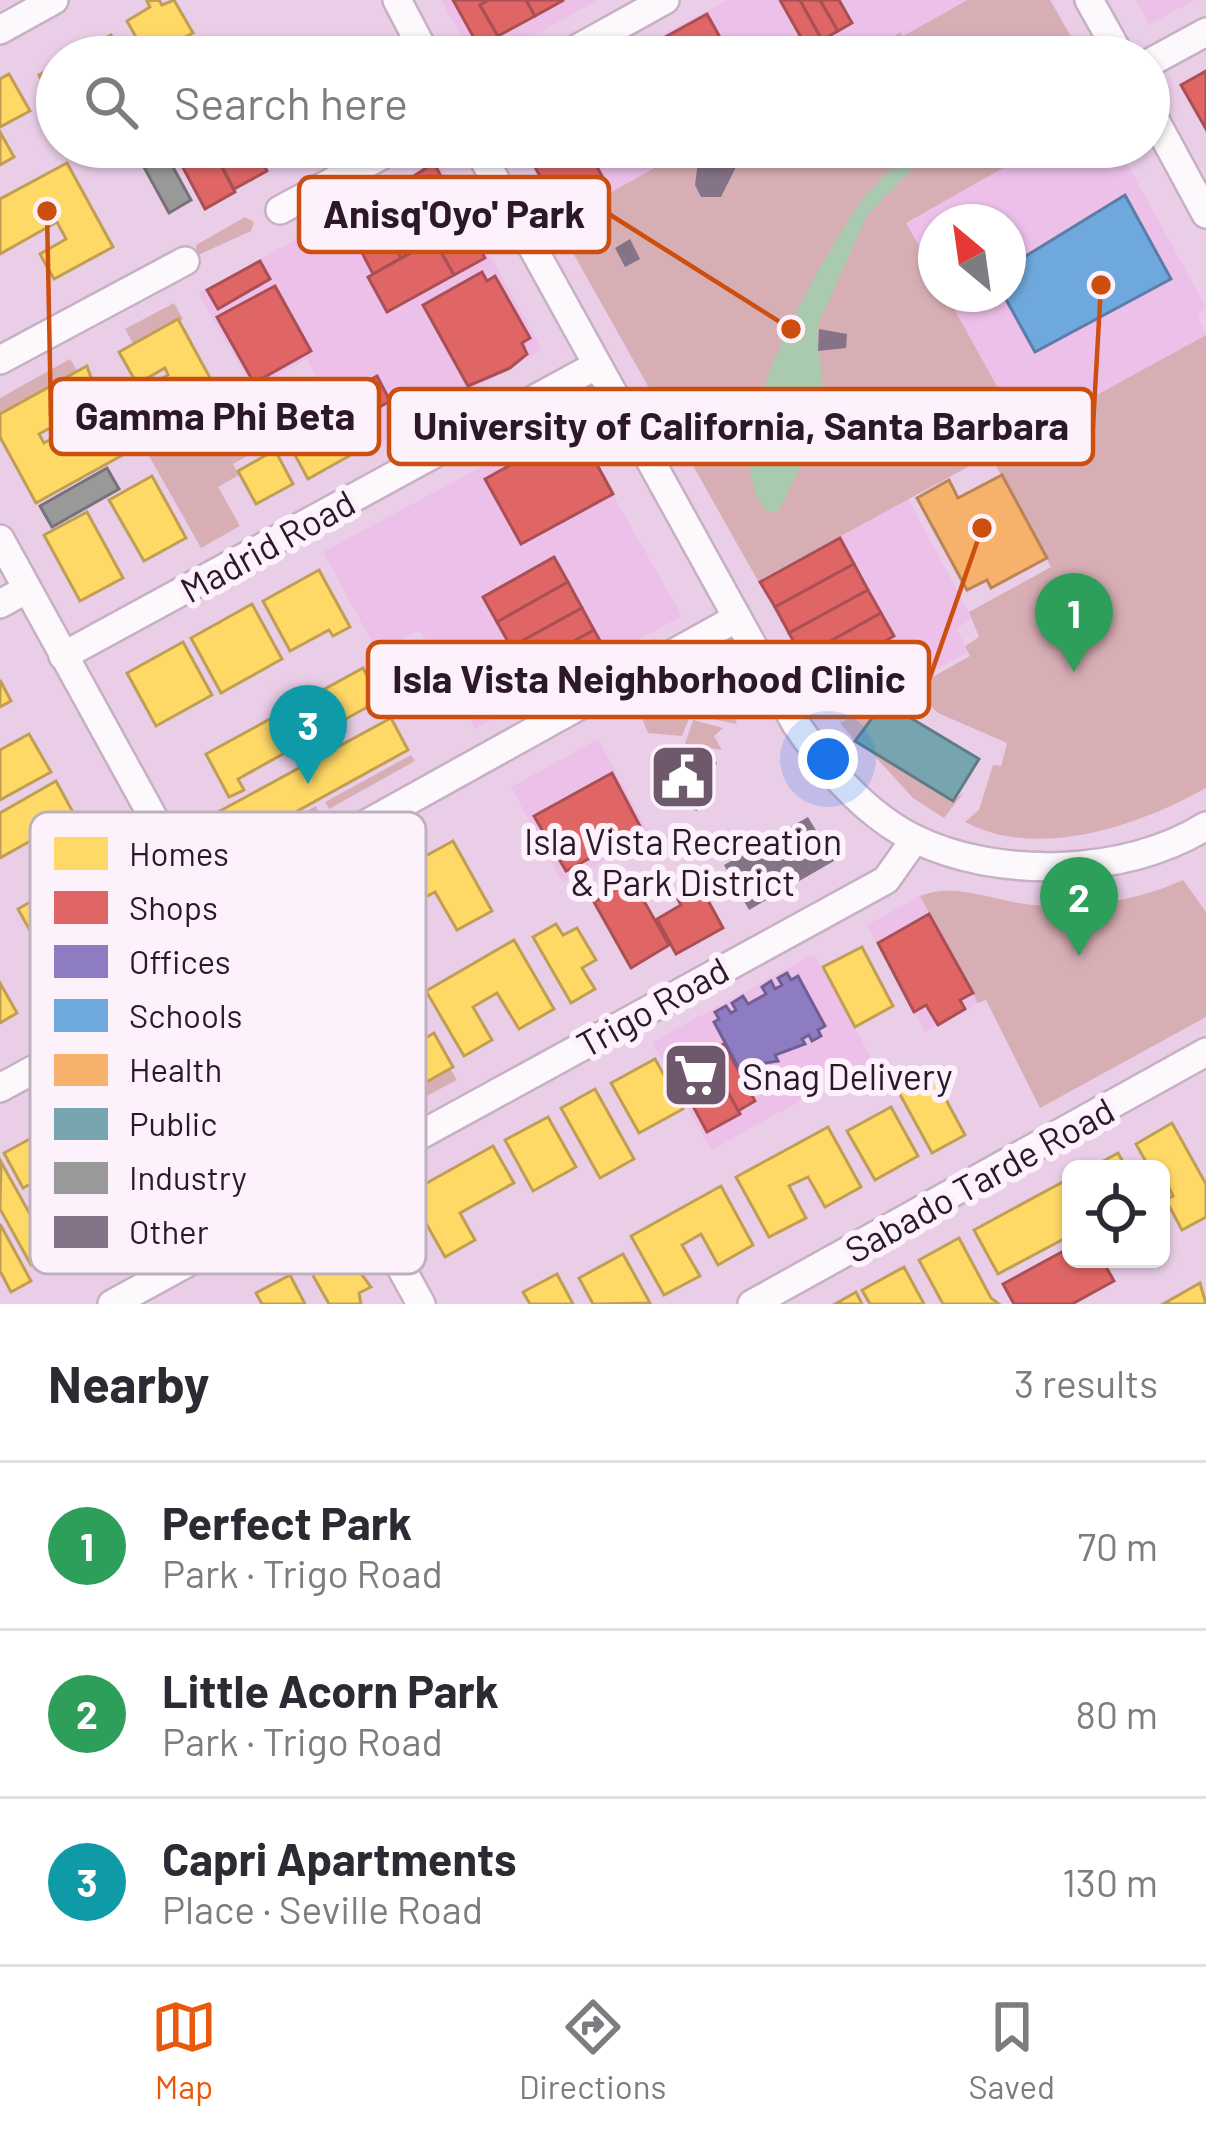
<!DOCTYPE html>
<html lang="en">
<head>
<meta charset="utf-8">
<style>
	body { margin:0; font-family:Barlow,sans-serif; background:#f2f2f3; color:#2b2b33 }
	.controls { position:absolute; right:36px; bottom:36px; display:grid; overflow:hidden; border-radius:18px; box-shadow:0 3px 9px #0004 }
	.controls button { width:108px; height:108px; display:grid; place-items:center; padding:0; border:0; border-bottom:3px solid #e1e1e2; background:#fff; color:#2b2b33; font:60px sans-serif }
	.compass { position:absolute; left:918px; top:204px; width:108px; height:108px; border-radius:50%; background:#fff; box-shadow:0 3px 9px #0004; rotate:331deg }
	.you { position:absolute; left:828px; top:759px; width:42px; height:42px; margin:-30px; border:9px solid #fff; border-radius:50%; background:#1a73e8; box-shadow:0 0 0 18px #1a73e833 }
	.badge { display:grid; place-items:center; width:78px; height:78px; border-radius:50%; background:#ea580c; color:#fff; font-size:39px; font-weight:700 }
	.pin { position:absolute; translate:-50% -99px; filter:drop-shadow(0 3px 6px #0008) }
	.pin::after { content:''; position:absolute; top:63px; width:42px; height:36px; background:inherit; clip-path:polygon(0 0,100% 0,50% 100%) }
	.list { margin:0; padding:0; list-style:none }
	h2 { display:flex; justify-content:space-between; align-items:center; height:156px; margin:0; padding:0 48px; font-size:51px }
	h2 small { font-size:39px; font-weight:400; color:#7c7c81 }
	.list li { display:grid; grid-template-columns:78px 1fr auto; gap:36px; align-items:center; box-sizing:border-box; height:168px; padding:0 48px; border-top:3px solid #e1e1e2 }
	.list b { display:block; font-size:45px; white-space:nowrap }
	.list p { margin:0; font-size:39px; white-space:nowrap; color:#7c7c81 }
	.list em { font-size:39px; font-style:normal; color:#7c7c81 }
	.icon { flex:none; width:66px; height:66px; fill:none; stroke:currentColor; stroke-width:2; stroke-linecap:round; stroke-linejoin:round }
	.map { position:relative; flex:none; width:1206px; height:1304px; overflow:hidden }
	.search { position:absolute; background:#fff; box-shadow:0 3px 9px #0004; left:36px; right:36px; top:36px; height:132px; display:flex; align-items:center; gap:30px; box-sizing:border-box; padding:0 42px; border-radius:66px; color:#7c7c81; font-size:45px }
	.sheet { height:660px; background:#fff }
	nav { display:flex; justify-content:space-around; align-items:center; box-sizing:border-box; height:168px; border-top:3px solid #e1e1e2; background:#fff; font-size:33px; color:#7c7c81 }
	nav a { display:grid; justify-items:center; gap:6px }
	nav .on { color:#ea580c }
	.map>svg:first-child { display:block }
</style>
</head>
<body>
<div class="map">
<svg width="1206" height="1304" viewBox="0 0 1206 1304">
	<rect width="100%" height="100%" fill="#eacee8"/>
	<!-- built -->
	<g fill="#edc0ea">
		<polygon points="441,0 598,0 495,57 472,57"/>
		<polygon points="727,0 966,0 865,57 621,57"/>
		<polygon points="1136,0 1195,0 1149,25"/>
		<polygon points="521,147 672,147 654,157 658,166 561,220"/>
		<polygon points="1040,147 1118,147 1206,307 1198,317 1206,335 1024,435 946,294 1008,294 1008,222 936,222 936,277 905,222"/>
		<polygon points="439,161 542,350 359,455 307,359 253,389 198,293"/>
		<polygon points="570,419 682,616 475,729 420,630 378,653 323,552"/>
		<polygon points="908,499 972,618 957,629 968,652 840,722 758,581"/>
		<polygon points="598,739 650,836 563,883 511,787"/>
		<polygon points="920,896 978,1003 925,1032 867,925"/>
		<polygon points="814,954 873,1061 711,1150 652,1042"/>
	</g>
	<!-- green -->
	<g fill="#d8aeb5">
		<polygon points="967,0 1050,0 1083,57 865,57 900,32 903,36"/>
		<path d="M672,147H1040L906,223L936,276V294H946L1024,435L1206,335V788C1140,825 1039,861 965,822L979,810L993,765L1001,766L1007,743L938,713L913,688L970,656L965,646L979,637L969,612L1051,567L990,455L758,581L556,223L658,166L654,157Z"/>
		<polygon points="245,217 254,222 251,231 196,256 196,245"/>
		<polygon points="174,303 183,319 134,345 125,329"/>
		<polygon points="70,359 78,372 0,415 0,398"/>
		<polygon points="253,389 280,438 233,464 239,475 218,487 240,526 201,548 145,449"/>
		<polygon points="724,690 737,724 708,718"/>
		<polygon points="674,698 690,716 682,736 648,733 641,716"/>
		<polygon points="885,698 867,730 863,728 855,741 840,723"/>
		<polygon points="693,720 723,728 714,736 722,750 685,744"/>
		<polygon points="870,751 953,801 964,792 944,818 913,798"/>
		<polygon points="411,755 415,761 329,809 325,802"/>
		<polygon points="316,806 319,813 231,861 228,854"/>
		<path d="M1183,880L1206,912V1017L1040,1108L986,1000L978,1003L920,896C953,881 997,902 1033,905C1083,909 1137,901 1183,880Z"/>
		<polygon points="335,1045 374,1111 450,1068 457,1080 370,1126 358,1118 321,1053"/>
	</g>
	<!-- water -->
	<path fill="#aacab0" d="M916,147H933L867,216L817,327L826,416L778,512H768C706,451 819,265 857,207C872,184 897,166 916,147Z"/>
	<!-- homes -->
	<g fill="#ffd966" stroke="#c09f54" stroke-width="3">
		<polygon points="159,0 162,5 174,0 193,33 147,57 127,21 150,7 147,1"/>
		<polygon points="111,35 123,57 71,57"/>
		<polygon points="57,65 57,107 39,75"/>
		<polygon points="9,74 30,111 0,127 0,79"/>
		<polygon points="0,132 14,157 0,165"/>
		<polygon points="67,163 113,247 54,279 40,254 66,239 57,222 0,254 0,199"/>
		<polygon points="178,319 222,400 36,503 0,437 0,414 87,366 99,401 39,434 44,443 168,375 165,368 137,384 119,352"/>
		<polygon points="312,388 349,456 308,479 271,411"/>
		<polygon points="275,450 293,484 256,504 238,471"/>
		<polygon points="152,476 186,538 144,561 109,500"/>
		<polygon points="87,512 123,578 80,601 44,535"/>
		<polygon points="319,570 350,627 333,636 329,630 290,651 263,601"/>
		<polygon points="252,604 282,659 221,693 191,638"/>
		<polygon points="183,642 212,695 156,726 127,673"/>
		<polygon points="363,668 380,700 238,779 244,790 229,797 206,754"/>
		<polygon points="0,680 11,701 0,707"/>
		<polygon points="391,718 408,750 225,851 207,818"/>
		<polygon points="29,734 51,772 0,800 0,750"/>
		<polygon points="56,781 75,816 0,858 0,813"/>
		<polygon points="453,841 492,911 457,930 435,892 327,951 335,966 405,926 421,955 317,1013 276,938"/>
		<polygon points="101,862 120,897 37,943 18,909"/>
		<polygon points="556,924 563,935 577,928 596,960 582,968 595,989 571,1003 533,937"/>
		<polygon points="514,940 554,1009 519,1029 497,993 473,1007 492,1040 464,1056 426,991"/>
		<polygon points="862,947 893,1006 855,1027 823,967"/>
		<polygon points="0,983 17,1013 0,1023"/>
		<polygon points="360,1031 379,1065 434,1033 453,1067 373,1112 335,1045"/>
		<polygon points="655,1059 683,1109 639,1133 611,1083"/>
		<polygon points="930,1070 965,1135 932,1153 897,1089"/>
		<polygon points="595,1089 634,1159 600,1178 561,1108"/>
		<polygon points="891,1107 918,1156 875,1180 847,1131"/>
		<polygon points="548,1117 576,1167 533,1191 505,1140"/>
		<polygon points="1172,1123 1206,1184 1206,1217 1182,1230 1166,1200 1173,1196 1161,1169 1150,1169 1136,1144"/>
		<polygon points="828,1127 861,1187 825,1207 808,1177 789,1186 806,1218 769,1237 736,1177"/>
		<polygon points="50,1128 69,1163 23,1188 4,1153"/>
		<polygon points="493,1146 514,1183 460,1213 475,1240 445,1257 409,1193"/>
		<polygon points="1118,1153 1127,1169 1089,1169"/>
		<polygon points="1,1162 52,1254 31,1265 0,1209"/>
		<polygon points="1070,1178 1071,1235 998,1274 974,1230"/>
		<polygon points="721,1186 753,1245 718,1265 701,1234 682,1245 700,1276 664,1295 631,1236"/>
		<polygon points="0,1224 31,1281 11,1292 0,1271"/>
		<polygon points="959,1238 991,1298 999,1304 943,1304 919,1260"/>
		<polygon points="340,1245 371,1287 359,1293 361,1304 329,1304 306,1263"/>
		<polygon points="623,1254 650,1303 593,1304 579,1278"/>
		<polygon points="904,1267 924,1304 870,1304 862,1290"/>
		<polygon points="557,1274 573,1304 530,1304 523,1292"/>
		<polygon points="290,1275 305,1304 262,1304 256,1293"/>
		<polygon points="1200,1283 1206,1304 1163,1304"/>
		<polygon points="856,1292 862,1304 835,1304"/>
	</g>
	<!-- shops -->
	<g fill="#e06666" stroke="#aa4f54" stroke-width="3">
		<polygon points="453,0 489,0 480,5 498,36 479,47"/>
		<polygon points="489,0 526,0 535,16 498,36 480,5"/>
		<polygon points="526,0 564,0 535,16"/>
		<polygon points="780,0 800,0 822,40 807,48"/>
		<polygon points="800,0 820,0 838,31 822,40"/>
		<polygon points="820,0 839,0 852,23 838,31"/>
		<polygon points="707,14 731,57 667,57 658,41"/>
		<polygon points="1206,71 1206,129 1181,85"/>
		<polygon points="172,147 211,147 235,192 205,209"/>
		<polygon points="211,147 254,147 267,171 234,189"/>
		<polygon points="524,147 586,147 602,176 565,200 551,196"/>
		<polygon points="434,163 460,213 429,229 403,183"/>
		<polygon points="402,181 434,240 401,258 371,203"/>
		<polygon points="369,199 401,258 373,274 342,214"/>
		<polygon points="460,212 474,237 442,254 429,229"/>
		<polygon points="474,237 485,258 454,275 442,254"/>
		<polygon points="434,240 454,275 387,312 368,277"/>
		<polygon points="260,261 270,279 218,309 207,290"/>
		<polygon points="482,272 487,281 495,276 530,338 522,343 527,354 510,368 468,386 423,305"/>
		<polygon points="275,286 311,351 254,383 217,317"/>
		<polygon points="377,376 390,401 347,426 333,400"/>
		<polygon points="577,428 613,494 521,544 485,479"/>
		<polygon points="840,538 854,564 775,607 760,582"/>
		<polygon points="554,557 568,582 497,622 483,597"/>
		<polygon points="854,564 868,590 789,633 775,607"/>
		<polygon points="568,582 582,608 511,647 497,622"/>
		<polygon points="868,590 881,613 802,657 789,633"/>
		<polygon points="582,608 594,630 524,669 511,647"/>
		<polygon points="881,613 894,636 815,681 802,657"/>
		<polygon points="594,630 608,655 539,689 531,682 524,669"/>
		<polygon points="612,773 642,830 566,871 534,816"/>
		<polygon points="632,880 669,945 631,968 594,902"/>
		<polygon points="699,884 723,928 676,954 657,919 681,905 677,897"/>
		<polygon points="929,914 973,993 960,1000 965,1009 938,1025 926,1005 914,1012 878,943"/>
		<polygon points="724,1044 755,1101 738,1111 706,1053"/>
		<polygon points="704,1049 740,1114 707,1132 672,1067"/>
		<polygon points="1071,1247 1071,1259 1111,1259 1105,1265 1114,1281 1072,1304 1014,1304 1003,1284"/>
	</g>
	<!-- offices -->
	<polygon fill="#8e7cc3" stroke="#715e95" stroke-width="3" points="787,973 791,980 798,976 825,1026 818,1030 821,1036 812,1041 809,1035 802,1039 805,1044 775,1055 778,1061 759,1064 763,1071 752,1078 748,1070 742,1074 714,1022 719,1019 715,1012 726,1006 731,1013 736,1010 732,1003 743,996 748,1004 766,994 762,987 771,981 775,989 782,985 778,978"/>
	<!-- schools -->
	<polygon fill="#6fa8dc" stroke="#5b7da7" stroke-width="3" points="1125,195 1171,279 1035,352 1003,294 1008,294 1008,267"/>
	<!-- health -->
	<polygon fill="#f6b26b" stroke="#b98458" stroke-width="3" points="1002,475 1047,558 991,588 987,580 967,590 917,498 949,480 958,498"/>
	<!-- public -->
	<g fill="#76a5af" stroke="#607b87" stroke-width="3">
		<polygon points="884,702 979,759 953,801 855,741"/>
		<polygon points="662,748 715,763 696,809 656,794 659,783 653,781"/>
	</g>
	<!-- industry -->
	<g fill="#999" stroke="#787278" stroke-width="3">
		<polygon points="133,147 162,147 191,200 169,213"/>
		<polygon points="107,468 119,489 52,527 40,506"/>
	</g>
	<!-- building -->
	<g fill="#857388">
		<polygon points="718,147 729,147 741,157 721,197 701,197 695,185 698,161"/>
		<polygon points="630,239 640,259 625,267 615,248"/>
		<polygon points="819,329 847,334 846,348 818,351"/>
		<polygon points="808,817 834,861 749,910 724,865"/>
	</g>
	<g fill="none" stroke-linecap="round" stroke-linejoin="round">
		<!-- minor casing -->
		<g stroke="#c6b0c4" stroke-width="32">
			<g id="minor">
				<polyline points="397,0 427,57"/>
				<polyline points="1089,0 1121,57"/>
				<polyline points="0,30 54,0"/>
				<polyline points="562,57 665,0"/>
				<polyline points="1149,63 1206,32"/>
				<polyline points="1149,109 1206,214"/>
				<path d="M477,147L796,724C826,768 865,814 913,838C998,880 1126,876 1206,826"/>
				<polyline points="280,210 397,147"/>
				<polyline points="0,360 185,261"/>
				<polyline points="0,539 421,1304"/>
				<polyline points="0,604 27,589"/>
				<polyline points="63,656 597,365"/>
				<polyline points="206,913 737,618"/>
				<polyline points="0,1088 233,961"/>
				<polyline points="112,1304 886,880 915,839"/>
				<polyline points="752,1304 1206,1052"/>
			</g>
		</g>
		<!-- minor -->
		<use href="#minor" stroke="#fcf8fc" stroke-width="27"/>
	</g>
	<!-- icons -->
	<defs>
		<g id="civic-square" transform="scale(3.45)"><rect x="-9" y="-9" width="18" height="18" rx="4" fill="#6e586c" stroke="#fdf2fc"/><path d="M-.6-6.5H3V-4.5H.6V-3L4-1V1h2V6H-6V1h2V-1L-.6-3ZM-1.2 2.5V6h2.4V2.5Z" fill="#fff"/></g>
		<g id="supermarket-square" transform="scale(3.45)"><rect x="-9" y="-9" width="18" height="18" rx="4" fill="#6e586c" stroke="#fdf2fc"/><path d="M-6-5.5h2.5l.6 2H6L4.5 2H-2.5L-4.4-4H-6ZM-1.5 3.2a1.3 1.3 0 1 0 .1 0ZM3 3.2a1.3 1.3 0 1 0 .1 0Z" fill="#fff"/></g>
	</defs>
	<g fill-rule="evenodd">
		<use href="#civic-square" x="683" y="777"/>
		<use href="#supermarket-square" x="696" y="1075"/>
	</g>
	<g text-anchor="middle" dominant-baseline="central" stroke-width="12" stroke-linejoin="round" paint-order="stroke">
		<!-- street labels -->
		<g font-size="36" fill="#2c182a" stroke="#fdf2fc">
			<text transform="translate(267 545) rotate(-29)">Madrid Road</text>
			<text transform="translate(652 1006) rotate(-29)">Trigo Road</text>
			<text transform="translate(979 1179) rotate(-29)">Sabado Tarde Road</text>
		</g>
		<!-- poi labels -->
		<g font-size="36" fill="#2c182a" stroke="#fdf2fc">
			<text x="683" y="840">Isla Vista Recreation<tspan x="683" dy="41">&amp; Park District</tspan></text>
			<text x="742" y="1075" text-anchor="start">Snag Delivery</text>
		</g>
	</g>
	<!-- legend -->
	<rect x="30" y="812" width="396" height="462" rx="18" fill="#fdf2fc" stroke="#beb1bd" stroke-width="3"/>
	<rect x="54" y="837" width="54" height="33" fill="#ffd966"/>
	<rect x="54" y="891" width="54" height="33" fill="#e06666"/>
	<rect x="54" y="945" width="54" height="33" fill="#8e7cc3"/>
	<rect x="54" y="999" width="54" height="33" fill="#6fa8dc"/>
	<rect x="54" y="1054" width="54" height="32" fill="#f6b26b"/>
	<rect x="54" y="1108" width="54" height="32" fill="#76a5af"/>
	<rect x="54" y="1162" width="54" height="32" fill="#999"/>
	<rect x="54" y="1216" width="54" height="32" fill="#857388"/>
	<g font-size="33" fill="#2c182a">
		<text x="129" y="866">Homes</text>
		<text x="129" y="920">Shops</text>
		<text x="129" y="974">Offices</text>
		<text x="129" y="1028">Schools</text>
		<text x="129" y="1082">Health</text>
		<text x="129" y="1136">Public</text>
		<text x="129" y="1190">Industry</text>
		<text x="129" y="1244">Other</text>
	</g>
	<!-- callouts -->
	<path fill="none" stroke="#cc4f10" stroke-width="4.5" d="M791 329L609 214M47 211L51 417M1101 285L1093 426M982 528L929 680"/>
	<g fill="#cc4f10" stroke="#fdf2fc" stroke-width="4.5">
		<circle cx="791" cy="329" r="12"/>
		<circle cx="47" cy="211" r="12"/>
		<circle cx="1101" cy="285" r="12"/>
		<circle cx="982" cy="528" r="12"/>
	</g>
	<g fill="#fdf2fc" stroke="#cc4f10" stroke-width="4.5">
		<rect x="299" y="177" width="310" height="75" rx="12"/>
		<rect x="51" y="379" width="328" height="75" rx="12"/>
		<rect x="389" y="389" width="704" height="75" rx="12"/>
		<rect x="368" y="642" width="561" height="75" rx="12"/>
	</g>
	<g font-size="39" text-anchor="middle" font-weight="bold" fill="#2c182a">
		<text x="454" y="228">Anisq'Oyo' Park</text>
		<text x="215" y="430">Gamma Phi Beta</text>
		<text x="741" y="440">University of California, Santa Barbara</text>
		<text x="649" y="693">Isla Vista Neighborhood Clinic</text>
	</g>
</svg>
<div class="controls">
<button><svg class="icon" aria-label="locate" viewBox="0 0 24 24"><circle cx="12" cy="12" r="6"/><path d="M12 2v4M12 18v4M2 12h4M18 12h4"/></svg></button>
</div>
<svg class="compass" viewBox="-18 -18 36 36"><path d="M0-13l5 13h-10z" fill="#e53935"/><path d="M0 13l5-13h-10z" fill="#7c7c81"/></svg>
<div class="you"></div>
<div class="pin badge" style="left:1074px;top:672px;background:#2e9e5b">1</div>
<div class="pin badge" style="left:1079px;top:956px;background:#2e9e5b">2</div>
<div class="pin badge" style="left:308px;top:784px;background:#0f9aa8">3</div>
<div class="search"><svg class="icon" aria-label="search" viewBox="0 0 24 24"><circle cx="10" cy="10" r="6"/><path d="M15 15l6 6"/></svg>Search here</div>
</div>
<section class="sheet">
<h2>Nearby<small>3 results</small></h2>
<ul class="list">
<li><span class="badge" style="background:#2e9e5b">1</span><div><b>Perfect Park</b><p>Park · Trigo Road</p></div><em>70 m</em></li>
<li><span class="badge" style="background:#2e9e5b">2</span><div><b>Little Acorn Park</b><p>Park · Trigo Road</p></div><em>80 m</em></li>
<li><span class="badge" style="background:#0f9aa8">3</span><div><b>Capri Apartments</b><p>Place · Seville Road</p></div><em>130 m</em></li>
</ul>
</section>
<nav>
<a class="on"><svg class="icon" aria-label="map" viewBox="0 0 24 24"><path d="M3 6l6-2 6 2 6-2v14l-6 2-6-2-6 2zM9 4v14M15 6v14"/></svg>Map</a>
<a><svg class="icon" aria-label="directions" viewBox="0 0 24 24"><path d="M12 3l9 9-9 9-9-9zM9 14v-3h6M13 9l2 2-2 2"/></svg>Directions</a>
<a><svg class="icon" aria-label="saved" viewBox="0 0 24 24"><path d="M7 4h10v16l-5-4-5 4z"/></svg>Saved</a>
</nav>
</body>
</html>
